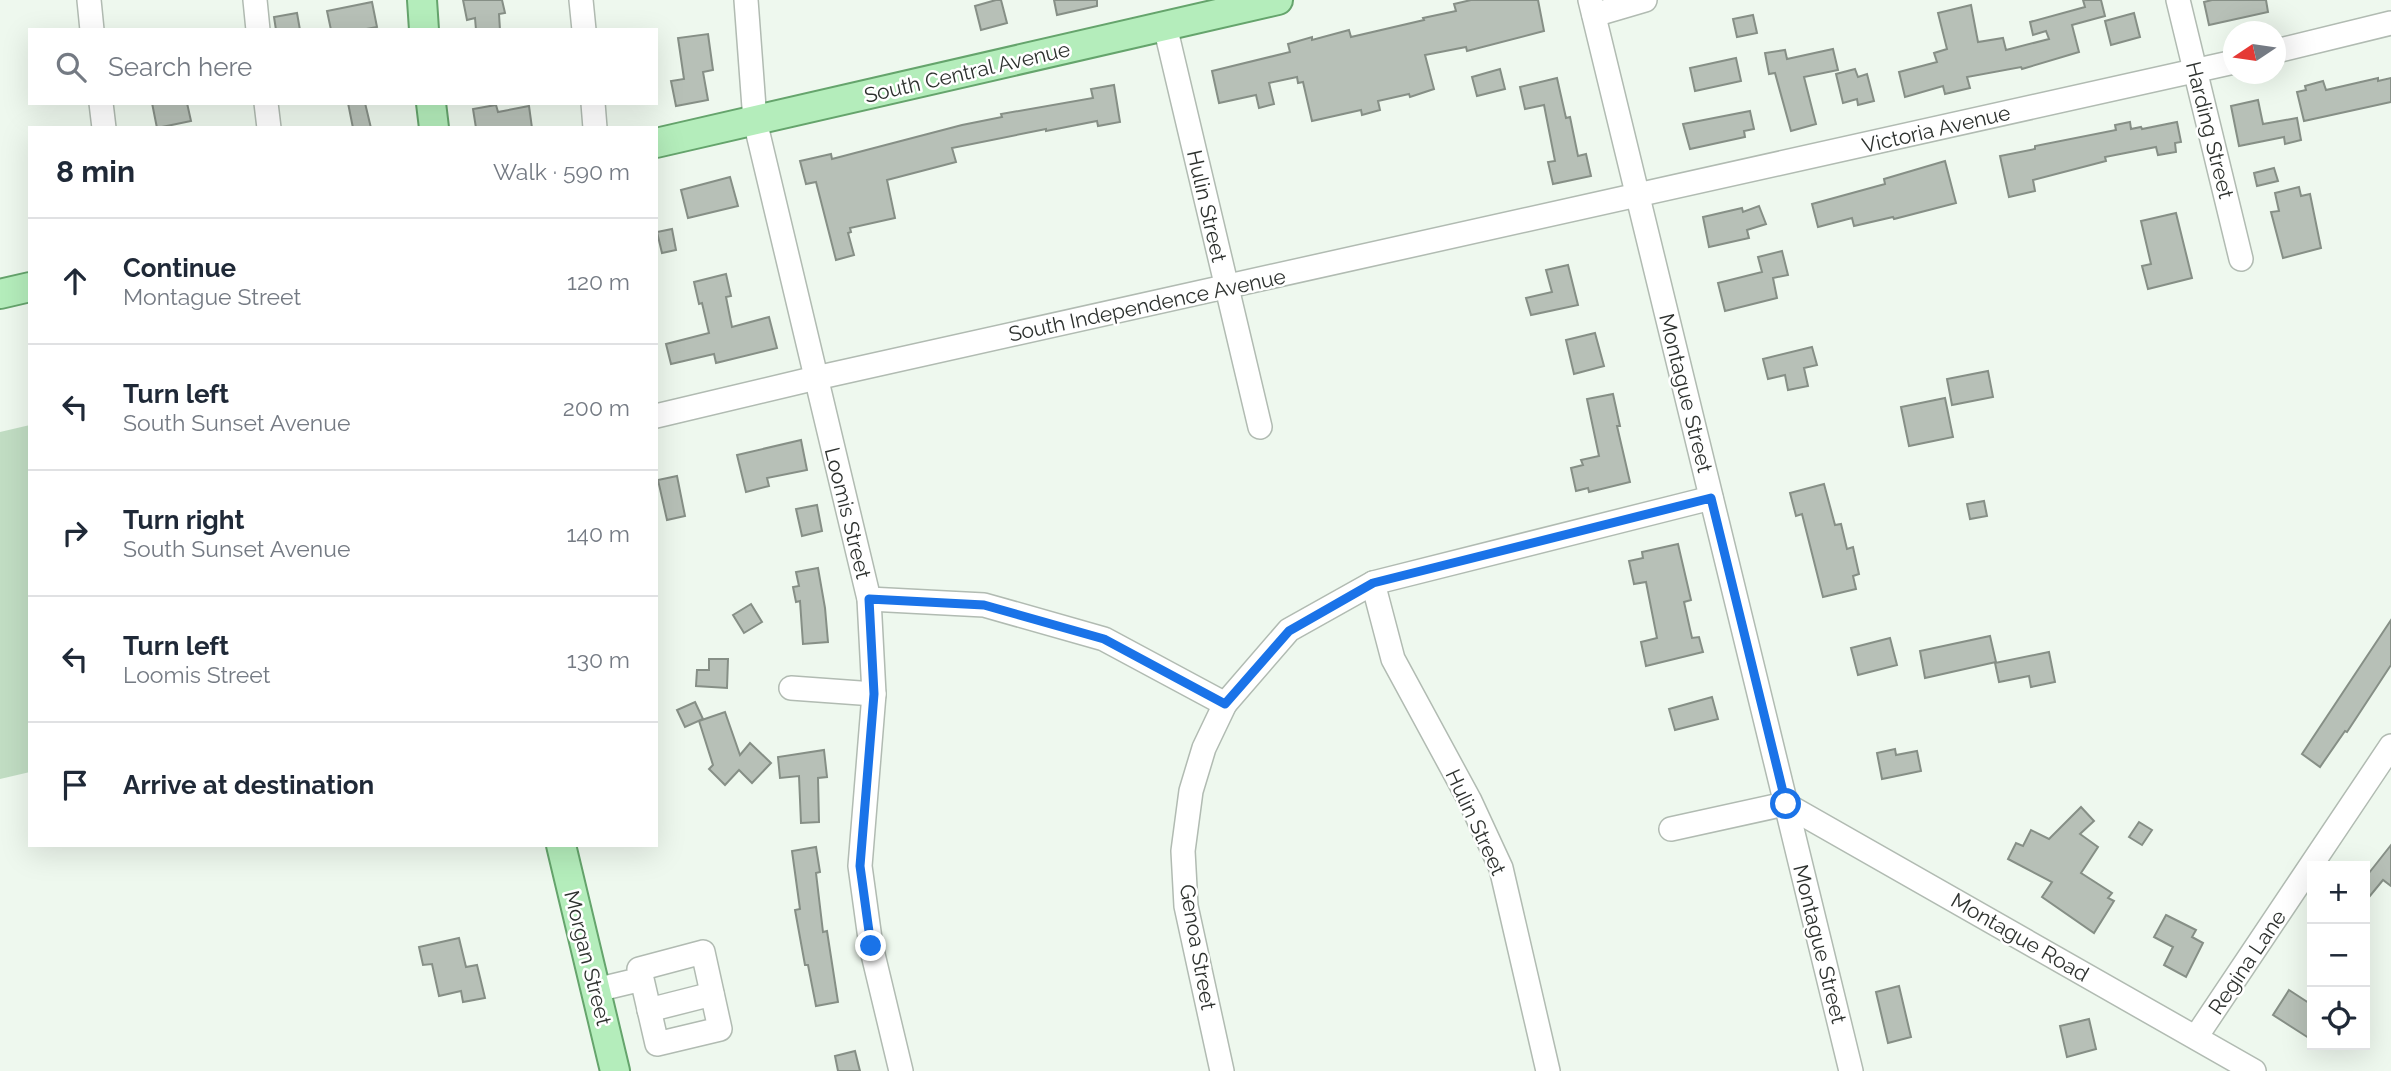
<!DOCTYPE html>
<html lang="en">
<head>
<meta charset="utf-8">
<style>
	body { margin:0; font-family:Raleway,sans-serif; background:#f6f6f7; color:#1f2937 }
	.controls { position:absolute; right:21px; bottom:21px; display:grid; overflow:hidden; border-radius:0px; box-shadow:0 7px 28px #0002 }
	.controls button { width:63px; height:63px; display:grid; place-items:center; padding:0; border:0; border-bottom:2px solid #e0e1e3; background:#fff; color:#1f2937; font:35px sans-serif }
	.compass { position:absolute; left:2223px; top:21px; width:63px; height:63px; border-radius:50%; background:#fff; box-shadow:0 7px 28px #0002; rotate:257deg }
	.stop { position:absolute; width:21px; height:21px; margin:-16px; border:5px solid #1a73e8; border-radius:50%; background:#fff }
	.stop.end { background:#1a73e8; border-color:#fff; box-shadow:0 2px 7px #0008 }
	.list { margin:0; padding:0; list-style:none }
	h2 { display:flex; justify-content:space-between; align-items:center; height:91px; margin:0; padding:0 28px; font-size:30px }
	h2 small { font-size:23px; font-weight:400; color:#747a83 }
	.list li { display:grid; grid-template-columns:46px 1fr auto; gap:21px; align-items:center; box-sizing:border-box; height:126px; padding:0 28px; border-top:2px solid #e0e1e3 }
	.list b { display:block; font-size:26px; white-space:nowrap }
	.list p { margin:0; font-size:23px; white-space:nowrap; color:#747a83 }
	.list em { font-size:23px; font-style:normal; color:#747a83 }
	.icon { flex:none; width:38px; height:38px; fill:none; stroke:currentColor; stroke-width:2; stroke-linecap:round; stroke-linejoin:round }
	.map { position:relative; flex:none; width:2391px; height:1071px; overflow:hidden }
	.search { position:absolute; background:#fff; box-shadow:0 7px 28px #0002; left:28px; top:28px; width:630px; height:77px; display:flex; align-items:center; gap:18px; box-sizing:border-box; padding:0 24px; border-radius:0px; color:#747a83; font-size:26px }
	.panel { position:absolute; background:#fff; box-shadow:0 7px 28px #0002; left:28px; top:126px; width:630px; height:721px; border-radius:0px }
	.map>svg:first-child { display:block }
</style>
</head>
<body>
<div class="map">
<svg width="2391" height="1071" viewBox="0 0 2391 1071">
	<rect width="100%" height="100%" fill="#eef8ee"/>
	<!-- green -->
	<polygon fill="#c1ddc3" points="30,425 30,772 0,779 0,432"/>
	<!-- building -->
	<g fill="#b7c0b7" stroke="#868f86" stroke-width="2">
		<polygon points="463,0 502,0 505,13 499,14 500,30 476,30 475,18 467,20"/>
		<polygon points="996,0 1001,0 1007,23 981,30 975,6"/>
		<polygon points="1054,0 1097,0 1097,6 1057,15"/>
		<polygon points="1471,0 1538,0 1544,31 1467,51 1466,47 1425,55 1434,89 1410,97 1409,94 1378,101 1380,110 1362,115 1361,110 1312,121 1303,82 1298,83 1297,77 1269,83 1274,104 1259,108 1256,95 1219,103 1212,71 1290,52 1288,44 1312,37 1312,40 1349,30 1351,37 1424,20 1423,18 1456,11 1454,4"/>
		<polygon points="2083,0 2101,0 2105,16 2072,25 2079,52 2022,69 2021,67 1967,77 1970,88 1945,94 1943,86 1905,97 1899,72 1937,62 1934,53 1947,49 1938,13 1971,5 1978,42 2003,38 2006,50 2049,39 2046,31 2033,35 2030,22 2085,7"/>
		<polygon points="2212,0 2266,0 2268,12 2209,25 2204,2"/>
		<polygon points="372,2 377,27 361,30 331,30 327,11"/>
		<polygon points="297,13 300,30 276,30 274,17"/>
		<polygon points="2134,13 2140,37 2111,45 2105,21"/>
		<polygon points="1753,15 1757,33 1737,37 1733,19"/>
		<polygon points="708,34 713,70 703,72 708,100 676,106 671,81 684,79 678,38"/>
		<polygon points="1833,49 1838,70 1804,77 1816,124 1791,131 1775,73 1769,74 1765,53 1785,50 1787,59"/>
		<polygon points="1736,58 1741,81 1695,91 1690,68"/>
		<polygon points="1500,69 1505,89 1477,96 1472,77"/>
		<polygon points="1855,69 1858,77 1867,74 1874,101 1858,105 1857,99 1843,103 1836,74"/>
		<polygon points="1557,78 1566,118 1570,117 1578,156 1586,154 1591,176 1553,184 1548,162 1555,161 1544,105 1525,109 1520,87"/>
		<polygon points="2378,78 2378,81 2391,78 2391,102 2304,121 2297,92 2306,90 2305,86 2323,81 2326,90"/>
		<polygon points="1114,85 1120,122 1098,126 1097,121 1046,131 1046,129 952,148 956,162 887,180 895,218 850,228 851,232 848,233 854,255 836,260 816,182 806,184 800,161 831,154 832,159 962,125 1002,117 1001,114 1093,98 1091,89"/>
		<polygon points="2258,100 2263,124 2297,118 2301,140 2285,144 2284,137 2239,146 2231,106"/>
		<polygon points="152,103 187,103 191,121 157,128"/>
		<polygon points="348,103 365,103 371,128 353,128"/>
		<polygon points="496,105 498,112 529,106 532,128 476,128 473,109"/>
		<polygon points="1750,111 1754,129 1744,131 1745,137 1690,149 1683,124"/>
		<polygon points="2130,122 2131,129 2141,127 2142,129 2177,122 2181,142 2175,143 2176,152 2158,155 2156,147 2105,157 2106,161 2033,180 2035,191 2009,197 2000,156 2035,149 2035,146 2116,130 2115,125"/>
		<polygon points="1945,161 1956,203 1894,219 1893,217 1854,226 1852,218 1818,227 1812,204 1885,184 1884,179"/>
		<polygon points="2274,168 2278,181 2257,186 2254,173"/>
		<polygon points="730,177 738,206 688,218 681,190"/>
		<polygon points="2299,187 2301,196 2310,194 2321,248 2283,258 2271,212 2279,211 2275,193"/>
		<polygon points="1759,206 1766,224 1747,230 1749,238 1709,247 1703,217 1742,208 1743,212"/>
		<polygon points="2176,213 2192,278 2148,289 2142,266 2151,264 2141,221"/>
		<polygon points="672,229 676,250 662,253 657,232"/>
		<polygon points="1782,251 1788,275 1773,278 1777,298 1725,311 1718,283 1762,272 1758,257"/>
		<polygon points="1568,265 1578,305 1531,315 1526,298 1552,292 1546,270"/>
		<polygon points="726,274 731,296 726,297 732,327 769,317 777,348 716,363 714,354 671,364 666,344 709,333 702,303 699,304 694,282"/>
		<polygon points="1595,333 1604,366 1574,374 1566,340"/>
		<polygon points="1812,347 1817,365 1804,368 1808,386 1788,390 1785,375 1768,379 1763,359"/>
		<polygon points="1988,371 1993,397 1952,405 1947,379"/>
		<polygon points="1613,394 1620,426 1617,426 1630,482 1589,492 1588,488 1576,491 1571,468 1583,465 1581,460 1599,456 1587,399"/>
		<polygon points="1945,398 1953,437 1909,446 1901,407"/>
		<polygon points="801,440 807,470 767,478 769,486 746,492 737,455"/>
		<polygon points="677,476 685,516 667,520 658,480"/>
		<polygon points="1824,484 1835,525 1841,524 1847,549 1853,547 1859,574 1853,576 1856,589 1823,597 1802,514 1796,516 1790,493"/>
		<polygon points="1984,501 1987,516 1970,519 1967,504"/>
		<polygon points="817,505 822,531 802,536 796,509"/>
		<polygon points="1678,544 1691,600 1684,602 1692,638 1699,637 1703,652 1646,666 1641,642 1657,638 1646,582 1634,584 1629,561 1643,558 1642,552"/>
		<polygon points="818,568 825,608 828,642 803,644 800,601 796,602 793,587 799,586 796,572"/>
		<polygon points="751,604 762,622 744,633 733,615"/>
		<polygon points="2391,620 2391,665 2347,732 2345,731 2320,767 2302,754"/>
		<polygon points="1990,636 1996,662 1925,678 1920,651"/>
		<polygon points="1890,638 1897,665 1858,675 1851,648"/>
		<polygon points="2049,652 2055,682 2031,687 2029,676 1999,682 1995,663"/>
		<polygon points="709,659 728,659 727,688 696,686 697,670 709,670"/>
		<polygon points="1712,697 1718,719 1675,730 1669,709"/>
		<polygon points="695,702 703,719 685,727 677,710"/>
		<polygon points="725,712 740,755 750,743 771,763 752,783 739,770 725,785 709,769 713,765 699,721"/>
		<polygon points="1895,749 1896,755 1917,751 1921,771 1882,779 1877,753"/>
		<polygon points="824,750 827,777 818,778 819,822 801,823 799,776 780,778 778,757"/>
		<polygon points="2081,807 2094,821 2080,834 2098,847 2081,873 2112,893 2108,898 2114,901 2094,933 2042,897 2052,882 2008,859 2016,843 2023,846 2031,830 2049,839"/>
		<polygon points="2139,822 2152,830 2142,845 2129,837"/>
		<polygon points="2391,845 2391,886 2383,880 2365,902 2365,878"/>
		<polygon points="816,847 820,872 816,873 823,932 827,931 838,1002 816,1006 808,965 805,965 795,910 800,909 792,851"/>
		<polygon points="2166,915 2196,930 2192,937 2203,943 2186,977 2164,965 2173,947 2154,937"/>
		<polygon points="459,938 466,967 477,965 485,998 463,1002 461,991 439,996 432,964 423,965 419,947"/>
		<polygon points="1899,986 1911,1037 1888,1043 1876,992"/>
		<polygon points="2289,990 2312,1005 2312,1040 2273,1015"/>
		<polygon points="2089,1019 2096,1049 2067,1057 2060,1026"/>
		<polygon points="855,1051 860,1071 838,1071 835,1056"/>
	</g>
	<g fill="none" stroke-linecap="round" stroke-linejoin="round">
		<!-- minor casing -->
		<g stroke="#b1bbb2" stroke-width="26">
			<g id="minor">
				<polyline points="89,0 92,30"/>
				<polyline points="255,0 258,30"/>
				<polyline points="581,0 584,30"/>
				<polyline points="746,0 755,121 869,599 874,694 860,866 871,946 901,1071"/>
				<polyline points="1590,0 1851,1071"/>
				<polyline points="2178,0 2241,259"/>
				<polyline points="1594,15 1645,0"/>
				<polyline points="1165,26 1260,427"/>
				<polyline points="2276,51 2391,23"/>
				<polyline points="101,103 104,128"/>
				<polyline points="266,103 269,128"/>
				<polyline points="593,103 595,128"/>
				<polyline points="656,416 816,378 2234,62"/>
				<polyline points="1373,583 1393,659 1470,801 1501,868 1548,1071"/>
				<polyline points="869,599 984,605 1104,639 1225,704"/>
				<polyline points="791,688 874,694"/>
				<polyline points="1785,804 2254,1071"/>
				<polyline points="1671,829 1785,804"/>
				<polyline points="596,990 642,979 657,1044 720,1029 703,952 639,969 642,979"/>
				<polyline points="649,1010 712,994"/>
				<polyline points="2196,1037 2391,746"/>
				<polyline points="1222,1071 1186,906 1183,851 1191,791 1204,748 1225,704 1289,630 1373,583 1711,498"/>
			</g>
		</g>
		<!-- major casing -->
		<g stroke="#65a46c" stroke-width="32">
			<g id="major">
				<polyline points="422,0 424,30"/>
				<polyline points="431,103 434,128"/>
				<polyline points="656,143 1278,0"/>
				<polyline points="0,294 30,287"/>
				<polyline points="561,845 615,1071"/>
			</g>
		</g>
		<!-- minor -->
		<use href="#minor" stroke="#fff" stroke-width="23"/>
		<!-- major -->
		<use href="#major" stroke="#b4edbb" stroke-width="28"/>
	</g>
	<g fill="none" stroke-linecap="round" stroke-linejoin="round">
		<!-- route -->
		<polyline stroke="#1a73e8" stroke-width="9" points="871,946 860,866 874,694 869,599 984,605 1104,639 1225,704 1289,631 1373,583 1711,498 1786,804"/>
	</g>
	<g text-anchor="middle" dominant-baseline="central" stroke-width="5" stroke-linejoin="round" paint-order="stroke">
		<!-- street labels -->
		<g font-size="21" fill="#2e322f" stroke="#fff">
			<text transform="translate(967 72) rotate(-13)">South Central Avenue</text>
			<text transform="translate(1936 129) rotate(-13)">Victoria Avenue</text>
			<text transform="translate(2210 130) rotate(76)">Harding Street</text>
			<text transform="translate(1207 206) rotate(77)">Hulin Street</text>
			<text transform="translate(1147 305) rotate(-12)">South Independence Avenue</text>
			<text transform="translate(1686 393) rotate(76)">Montague Street</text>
			<text transform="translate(848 513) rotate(76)">Loomis Street</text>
			<text transform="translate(1476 822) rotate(65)">Hulin Street</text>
			<text transform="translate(2020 937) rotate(30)">Montague Road</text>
			<text transform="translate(1820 944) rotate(76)">Montague Street</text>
			<text transform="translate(1198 947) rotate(80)">Genoa Street</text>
			<text transform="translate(588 958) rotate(76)">Morgan Street</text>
			<text transform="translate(2247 962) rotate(-56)">Regina Lane</text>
		</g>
	</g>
</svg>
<div class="controls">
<button>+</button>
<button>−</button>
<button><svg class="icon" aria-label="locate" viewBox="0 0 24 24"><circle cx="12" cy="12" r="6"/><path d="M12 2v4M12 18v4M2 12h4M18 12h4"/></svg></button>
</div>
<svg class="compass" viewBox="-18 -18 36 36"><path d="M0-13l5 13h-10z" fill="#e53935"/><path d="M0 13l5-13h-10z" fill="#747a83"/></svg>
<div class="stop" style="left:1786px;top:804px"></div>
<div class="stop end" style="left:871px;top:946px"></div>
<div class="search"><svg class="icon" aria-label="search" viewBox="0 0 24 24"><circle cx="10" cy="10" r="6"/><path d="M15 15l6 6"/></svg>Search here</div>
<section class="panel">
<h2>8 min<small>Walk · 590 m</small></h2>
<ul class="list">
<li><svg class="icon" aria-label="ahead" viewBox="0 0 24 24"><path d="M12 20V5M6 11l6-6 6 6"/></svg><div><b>Continue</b><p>Montague Street</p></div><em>120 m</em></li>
<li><svg class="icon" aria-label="left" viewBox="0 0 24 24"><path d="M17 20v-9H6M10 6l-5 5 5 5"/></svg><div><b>Turn left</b><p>South Sunset Avenue</p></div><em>200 m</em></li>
<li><svg class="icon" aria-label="right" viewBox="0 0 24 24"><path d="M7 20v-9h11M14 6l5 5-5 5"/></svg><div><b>Turn right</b><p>South Sunset Avenue</p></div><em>140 m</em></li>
<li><svg class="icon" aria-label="left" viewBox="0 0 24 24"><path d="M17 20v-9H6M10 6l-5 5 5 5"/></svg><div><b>Turn left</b><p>Loomis Street</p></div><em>130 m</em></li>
<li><svg class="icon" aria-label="arrive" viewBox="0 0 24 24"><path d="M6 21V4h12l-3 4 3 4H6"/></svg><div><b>Arrive at destination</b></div></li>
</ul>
</section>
</div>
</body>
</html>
